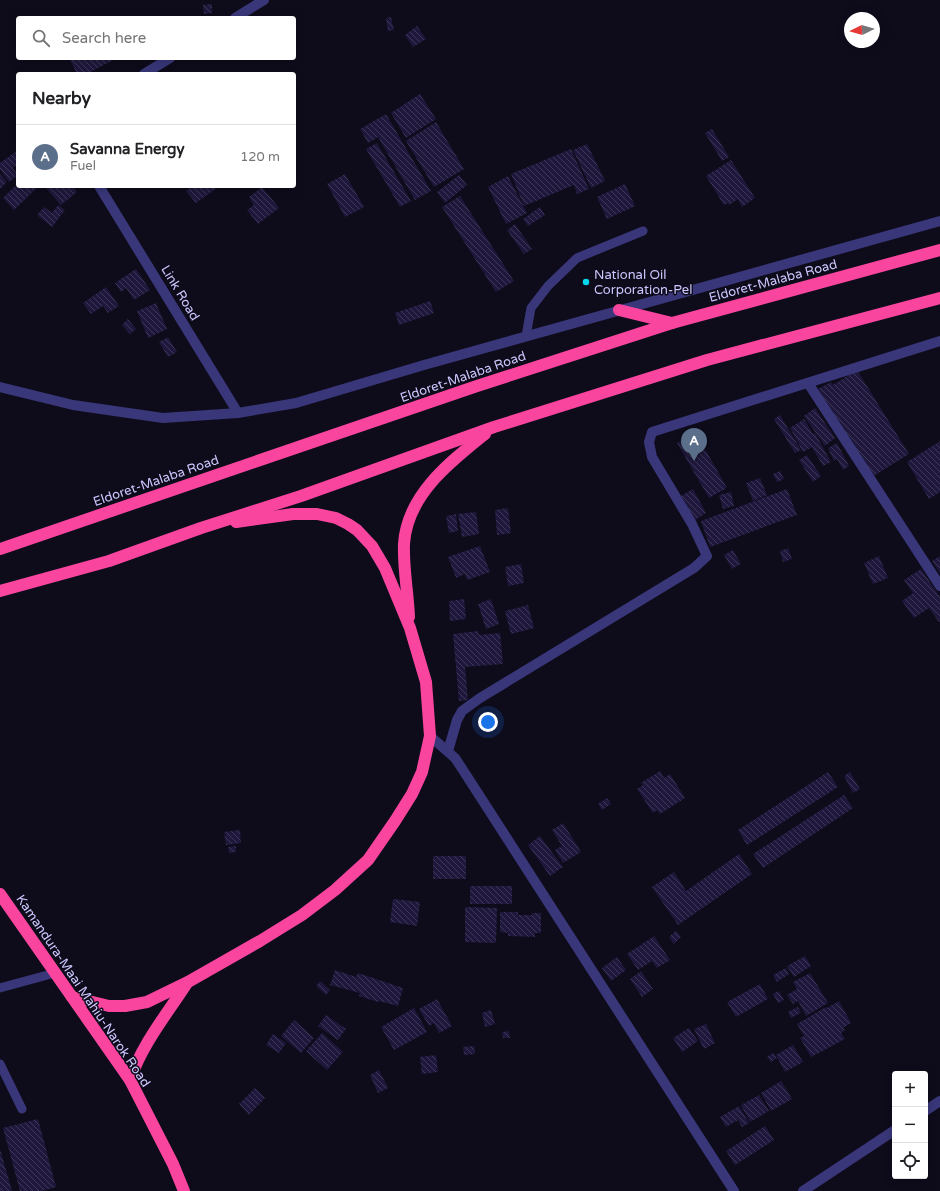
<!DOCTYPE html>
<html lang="en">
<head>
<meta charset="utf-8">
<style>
	body { margin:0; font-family:"Varela Round",sans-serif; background:#f6f6f6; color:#202124 }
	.controls { position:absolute; right:12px; bottom:12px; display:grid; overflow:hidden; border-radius:4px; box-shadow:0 2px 10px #0003 }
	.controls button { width:36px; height:36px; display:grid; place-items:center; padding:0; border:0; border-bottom:1px solid #e0e0e0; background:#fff; color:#202124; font:20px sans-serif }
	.compass { position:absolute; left:844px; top:12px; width:36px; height:36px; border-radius:50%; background:#fff; box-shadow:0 2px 10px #0003; rotate:265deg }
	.you { position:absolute; left:488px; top:722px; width:14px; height:14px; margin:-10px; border:3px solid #fff; border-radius:50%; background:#1a73e8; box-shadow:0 0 0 6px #1a73e833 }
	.badge { display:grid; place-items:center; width:26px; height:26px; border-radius:50%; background:#14737e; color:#fff; font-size:13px; font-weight:700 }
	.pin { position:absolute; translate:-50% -33px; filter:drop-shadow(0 1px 2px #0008) }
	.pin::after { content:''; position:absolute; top:21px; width:14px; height:12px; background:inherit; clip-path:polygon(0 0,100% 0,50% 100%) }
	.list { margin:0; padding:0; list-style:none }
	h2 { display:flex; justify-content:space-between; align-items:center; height:52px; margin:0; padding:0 16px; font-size:17px }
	h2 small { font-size:13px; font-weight:400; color:#757577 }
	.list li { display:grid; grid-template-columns:26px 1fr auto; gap:12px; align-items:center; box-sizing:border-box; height:64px; padding:0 16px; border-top:1px solid #e0e0e0 }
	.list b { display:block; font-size:15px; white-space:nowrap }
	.list p { margin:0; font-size:13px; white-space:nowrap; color:#757577 }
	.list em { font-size:13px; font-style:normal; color:#757577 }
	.icon { flex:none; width:22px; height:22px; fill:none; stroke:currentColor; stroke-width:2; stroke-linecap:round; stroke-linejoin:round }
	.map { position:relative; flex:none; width:940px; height:1191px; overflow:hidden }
	.search { position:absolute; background:#fff; box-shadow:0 2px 10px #0003; left:16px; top:16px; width:280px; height:44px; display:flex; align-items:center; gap:10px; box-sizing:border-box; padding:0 14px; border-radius:4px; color:#757577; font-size:15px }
	.panel { position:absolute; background:#fff; box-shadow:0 2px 10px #0003; left:16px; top:72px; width:280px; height:116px; border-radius:4px }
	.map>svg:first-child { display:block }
</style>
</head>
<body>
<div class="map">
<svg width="940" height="1191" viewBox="0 0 940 1191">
	<defs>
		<pattern id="building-back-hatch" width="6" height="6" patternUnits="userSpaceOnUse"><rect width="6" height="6" fill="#1f183c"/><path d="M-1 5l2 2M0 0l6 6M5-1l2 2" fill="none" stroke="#3e3859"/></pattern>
	</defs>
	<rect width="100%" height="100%" fill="#0e0b1b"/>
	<!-- building -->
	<g fill="url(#building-back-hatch)">
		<polygon points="212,4 212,13 204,14 203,5"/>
		<polygon points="391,17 394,30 388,31 386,18"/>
		<polygon points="417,26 426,39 413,47 405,35"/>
		<polygon points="69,58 117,58 87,74 77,74"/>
		<polygon points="420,94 436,119 406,138 391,113"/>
		<polygon points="386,114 431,191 415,200 378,137 368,143 360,129"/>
		<polygon points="436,122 464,169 434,187 406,141"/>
		<polygon points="712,129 729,157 722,161 705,133"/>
		<polygon points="377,143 411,201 400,207 366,149"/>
		<polygon points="587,144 605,181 591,188 573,150"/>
		<polygon points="571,149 589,189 577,194 574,185 524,206 511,174"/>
		<polygon points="18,150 18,164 13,168 18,175 9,182 0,169 0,163"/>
		<polygon points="731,160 755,198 742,207 738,199 729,205 728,203 724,205 706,176"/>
		<polygon points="0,174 7,182 0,189"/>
		<polygon points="345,174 364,207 345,217 327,184"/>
		<polygon points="459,175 467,185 445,203 437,192"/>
		<polygon points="508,176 527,213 506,224 488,187"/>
		<polygon points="18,183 18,186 39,186 14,210 3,198"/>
		<polygon points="625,184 635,206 607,219 597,197"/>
		<polygon points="46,186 72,186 77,192 61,205 45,187"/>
		<polygon points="193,186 216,186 217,188 196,203 186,191"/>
		<polygon points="262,187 279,208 258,224 247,210 254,205 249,197"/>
		<polygon points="460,196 514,281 496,292 442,207"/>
		<polygon points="58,205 65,210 52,227 37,215 44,207 52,213"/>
		<polygon points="540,207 545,215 528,226 523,219"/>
		<polygon points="515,224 532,249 524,254 507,230"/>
		<polygon points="136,269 150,290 134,300 126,288 121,292 115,283"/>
		<polygon points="106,287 119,306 108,313 103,306 91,314 83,303"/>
		<polygon points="430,301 434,313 399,325 395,313"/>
		<polygon points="156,303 167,329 148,338 137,311"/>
		<polygon points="128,319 136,329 130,334 122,325"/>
		<polygon points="168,337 177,352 168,357 159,342"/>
		<polygon points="857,370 909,454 872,477 818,389 831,382 833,385"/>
		<polygon points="815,408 835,438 825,446 804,416"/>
		<polygon points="780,415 801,450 795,453 774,419"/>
		<polygon points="804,419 813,434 815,433 831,462 823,466 812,447 803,452 790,428"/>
		<polygon points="696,433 727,488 709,498 677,443"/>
		<polygon points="940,441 940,492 929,499 907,462"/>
		<polygon points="837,443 849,466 843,470 837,459 834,461 828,448"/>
		<polygon points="807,455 821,476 813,482 799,460"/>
		<polygon points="780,471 784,479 777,482 773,474"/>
		<polygon points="760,478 767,495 753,501 746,483"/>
		<polygon points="693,489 706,513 695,520 681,496"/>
		<polygon points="787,489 797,515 710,547 701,521"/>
		<polygon points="731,492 734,506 723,509 719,495"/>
		<polygon points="508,508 511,533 497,535 495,510"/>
		<polygon points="476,512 479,534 462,537 458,514"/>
		<polygon points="456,514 458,531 449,533 446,516"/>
		<polygon points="480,546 490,572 467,580 465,574 456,578 448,557"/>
		<polygon points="788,548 792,559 783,562 780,551"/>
		<polygon points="733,550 741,564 732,569 724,555"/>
		<polygon points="879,556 888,578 873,584 864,563"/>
		<polygon points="940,556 940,573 932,561"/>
		<polygon points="521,564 524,583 508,586 505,567"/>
		<polygon points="921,569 940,597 940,621 939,622 929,608 914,618 902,601 913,593 904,580"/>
		<polygon points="464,599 466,619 450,621 449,601"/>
		<polygon points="491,599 499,624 486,629 478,604"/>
		<polygon points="528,605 534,628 511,634 505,611"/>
		<polygon points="478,631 479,635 500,633 503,664 465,667 468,700 459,701 453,634"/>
		<polygon points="660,771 664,778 670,774 685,798 660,814 657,810 653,813 637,789 643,785 641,783"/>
		<polygon points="828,772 838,787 747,845 738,830"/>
		<polygon points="850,772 860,789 853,793 844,776"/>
		<polygon points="844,795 853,808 763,868 753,854"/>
		<polygon points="607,798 611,804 602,810 598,804"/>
		<polygon points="563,823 581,852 563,863 555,850 562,846 552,830"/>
		<polygon points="240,830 241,843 226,845 224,832"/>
		<polygon points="540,836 563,867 550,876 528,845"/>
		<polygon points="236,846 236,852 229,853 228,847"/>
		<polygon points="739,854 752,874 678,925 652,887 674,872 686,891"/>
		<rect x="433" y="856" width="33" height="23"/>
		<rect x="470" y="886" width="42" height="18"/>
		<polygon points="393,899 420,902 417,926 390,922"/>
		<polygon points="465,907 497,908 496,943 465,942"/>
		<polygon points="500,912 518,912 518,915 532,915 532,913 541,913 541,933 535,933 535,937 508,936 508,933 500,932"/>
		<polygon points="676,931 681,937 674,944 669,937"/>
		<polygon points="654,936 670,960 657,968 652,961 638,970 627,954"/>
		<polygon points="805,956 811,966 794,977 787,966"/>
		<polygon points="617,957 626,970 611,981 602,968"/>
		<polygon points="786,968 789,974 777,982 773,975"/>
		<polygon points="335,970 356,977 358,973 403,988 398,1006 379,1001 378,1002 359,996 360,993 330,985"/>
		<polygon points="641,971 653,989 642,997 630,979"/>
		<polygon points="810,973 828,1003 806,1016 798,1001 793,1004 787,995 797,989 793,982"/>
		<polygon points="320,981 330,990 326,995 316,986"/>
		<polygon points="760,984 768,999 736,1017 727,1002"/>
		<polygon points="779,991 784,1000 778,1003 773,994"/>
		<polygon points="437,999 452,1026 439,1033 434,1023 429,1026 419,1009"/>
		<polygon points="839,1001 851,1023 843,1028 845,1030 841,1033 845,1039 811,1057 800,1038 804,1036 797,1024 826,1007 827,1008"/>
		<polygon points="798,1007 801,1013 791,1018 788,1012"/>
		<polygon points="414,1008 427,1032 394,1050 381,1027"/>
		<polygon points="491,1010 495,1024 485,1027 482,1013"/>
		<polygon points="326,1015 346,1029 338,1040 318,1026"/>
		<polygon points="294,1020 314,1038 301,1053 281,1036"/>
		<polygon points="706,1024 715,1043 704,1049 694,1029"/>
		<polygon points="689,1028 698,1041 682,1052 673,1038"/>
		<polygon points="509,1031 510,1038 503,1038 502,1032"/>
		<polygon points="322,1033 343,1052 327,1070 306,1051"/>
		<polygon points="273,1034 286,1043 279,1053 266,1045"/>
		<polygon points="793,1045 803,1062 785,1072 776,1055"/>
		<polygon points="474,1046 475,1054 464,1055 463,1047"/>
		<polygon points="773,1053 777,1058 771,1062 767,1057"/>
		<polygon points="436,1055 438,1072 422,1074 420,1057"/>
		<polygon points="379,1070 388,1088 378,1093 370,1075"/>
		<polygon points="781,1081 792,1099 771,1111 761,1093"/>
		<polygon points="255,1088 265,1098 249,1115 239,1104"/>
		<polygon points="759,1095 769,1111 750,1122 741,1105"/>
		<polygon points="739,1106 749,1123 742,1127 738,1120 726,1127 720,1117"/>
		<polygon points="38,1119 56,1187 42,1191 20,1191 3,1128"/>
		<polygon points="765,1126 774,1140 735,1165 726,1151"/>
		<polygon points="0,1149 12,1191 0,1191"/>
	</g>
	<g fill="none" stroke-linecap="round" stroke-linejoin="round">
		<!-- lane -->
		<g stroke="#393779" stroke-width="9">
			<polyline points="526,336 531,308 548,286 577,258 643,231"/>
			<polyline points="0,988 55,973"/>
			<polyline points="0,1064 22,1109"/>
		</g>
		<!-- street -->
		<g stroke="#393779" stroke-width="10">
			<polyline points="235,18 264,0"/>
			<polyline points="144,74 170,58"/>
			<polyline points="99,186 238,413"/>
			<polyline points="808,383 940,586"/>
			<polyline points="0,387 73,405 163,418 238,413 296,403 424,365 940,221"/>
			<polyline points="430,736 455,758 461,767 734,1191"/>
			<polyline points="448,751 457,720 462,711 480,698 694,568 707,556 692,524 652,457 649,442 652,432 940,341"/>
			<polyline points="925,1111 940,1101"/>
			<polyline points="803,1191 895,1130"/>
		</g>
		<!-- highway -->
		<g stroke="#fa459f" stroke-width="12">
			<polyline points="619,310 672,323"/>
			<polyline points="0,549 477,386 672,323 940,250"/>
			<polyline points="0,591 109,561 201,528 301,496 494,427 707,360 940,298"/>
			<path d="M409,617C408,592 403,568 404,544C407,495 450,462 485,434"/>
			<polyline points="0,894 130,1080 173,1164 184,1191"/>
			<polyline points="72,997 109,1006 125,1006 147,1002 188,982 260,941 302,915 335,890 368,860 395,821 412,794 422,772 430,736 426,682 410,628 385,568 372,546 357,530 348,524 336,518 317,514 293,514 236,522"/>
			<path d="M130,1080C142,1044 167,1014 187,983"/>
		</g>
	</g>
	<!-- markers -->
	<circle fill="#06d7eb" stroke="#0e0b1b" stroke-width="1.5" cx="586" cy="282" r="4"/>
	<g text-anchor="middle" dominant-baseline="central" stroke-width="3" stroke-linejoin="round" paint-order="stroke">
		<!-- poi labels -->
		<g font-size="13" fill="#ccc7fe" stroke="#0e0b1b" text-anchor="start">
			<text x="594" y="275">National Oil<tspan x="594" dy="15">Corporation-Pel</tspan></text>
		</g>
		<!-- street labels -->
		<g font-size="13" fill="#ccc7fe" stroke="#0e0b1b">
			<text transform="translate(773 281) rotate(-15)">Eldoret-Malaba Road</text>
			<text transform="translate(180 293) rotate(59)">Link Road</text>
			<text transform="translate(463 377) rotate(-19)">Eldoret-Malaba Road</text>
			<text transform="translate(156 481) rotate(-19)">Eldoret-Malaba Road</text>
			<text transform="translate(83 991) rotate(56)">Kamandura-Maai Mahiu-Narok Road</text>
		</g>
	</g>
</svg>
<div class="controls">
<button>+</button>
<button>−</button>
<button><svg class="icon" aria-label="locate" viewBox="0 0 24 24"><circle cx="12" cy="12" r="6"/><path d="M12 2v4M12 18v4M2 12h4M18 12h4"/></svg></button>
</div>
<svg class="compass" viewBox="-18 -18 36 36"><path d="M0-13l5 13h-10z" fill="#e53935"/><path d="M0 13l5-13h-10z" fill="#757577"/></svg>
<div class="you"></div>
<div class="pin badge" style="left:694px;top:461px;background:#5c6f8a">A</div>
<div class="search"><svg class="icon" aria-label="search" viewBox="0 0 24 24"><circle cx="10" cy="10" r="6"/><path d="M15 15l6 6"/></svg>Search here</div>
<section class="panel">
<h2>Nearby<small></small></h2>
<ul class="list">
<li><span class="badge" style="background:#5c6f8a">A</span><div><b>Savanna Energy</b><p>Fuel</p></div><em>120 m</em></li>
</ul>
</section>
</div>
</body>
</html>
